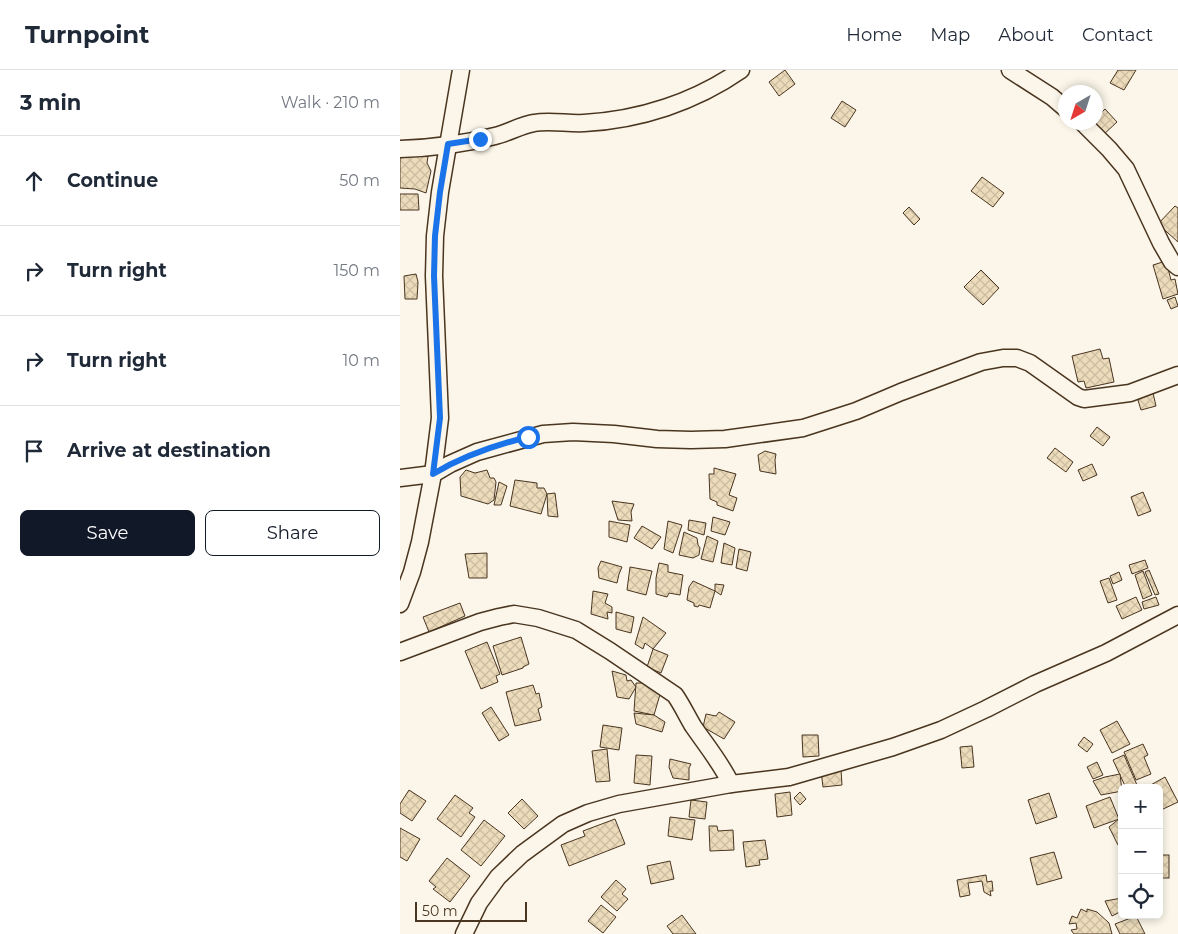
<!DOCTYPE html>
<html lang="en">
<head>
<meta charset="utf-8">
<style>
	body { margin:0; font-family:Montserrat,sans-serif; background:#f6f6f7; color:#1f2937 }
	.controls { position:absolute; right:15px; bottom:15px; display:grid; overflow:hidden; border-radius:8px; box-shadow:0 2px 8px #0003 }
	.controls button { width:45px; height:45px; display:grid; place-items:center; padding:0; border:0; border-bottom:1px solid #e0e1e3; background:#fff; color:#1f2937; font:25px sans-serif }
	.compass { position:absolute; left:658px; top:15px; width:45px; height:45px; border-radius:50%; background:#fff; box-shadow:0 2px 8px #0003; rotate:219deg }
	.scale { position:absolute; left:15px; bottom:12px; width:112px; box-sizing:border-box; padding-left:5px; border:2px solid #4a3520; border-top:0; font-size:14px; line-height:18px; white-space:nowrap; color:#4a3520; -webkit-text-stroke:4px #fbf6e9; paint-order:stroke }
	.stop { position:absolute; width:15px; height:15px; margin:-11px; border:4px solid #1a73e8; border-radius:50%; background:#fff }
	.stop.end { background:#1a73e8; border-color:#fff; box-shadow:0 1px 5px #0008 }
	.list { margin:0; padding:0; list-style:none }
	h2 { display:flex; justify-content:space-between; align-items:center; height:65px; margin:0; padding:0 20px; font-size:21px }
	h2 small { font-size:16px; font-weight:400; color:#747a83 }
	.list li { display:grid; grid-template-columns:32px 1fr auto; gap:15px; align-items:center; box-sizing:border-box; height:90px; padding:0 20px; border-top:1px solid #e0e1e3 }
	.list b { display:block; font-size:19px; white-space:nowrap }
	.list em { font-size:16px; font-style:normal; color:#747a83 }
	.actions { display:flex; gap:10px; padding:15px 20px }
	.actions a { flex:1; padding:11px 0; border:1px solid #111827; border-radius:8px; text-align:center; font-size:18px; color:#111827 }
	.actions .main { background:#111827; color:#fff }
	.icon { flex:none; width:28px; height:28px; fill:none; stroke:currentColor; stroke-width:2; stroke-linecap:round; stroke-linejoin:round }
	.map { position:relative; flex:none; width:778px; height:864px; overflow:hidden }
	header { display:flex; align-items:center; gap:30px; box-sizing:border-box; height:70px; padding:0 25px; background:#fff; border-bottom:1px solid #e0e1e3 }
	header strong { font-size:24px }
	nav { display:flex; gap:28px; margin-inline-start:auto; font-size:18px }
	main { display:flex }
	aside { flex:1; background:#fff }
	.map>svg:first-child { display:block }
</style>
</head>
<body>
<header>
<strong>Turnpoint</strong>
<nav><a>Home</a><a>Map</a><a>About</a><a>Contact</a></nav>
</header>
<main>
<aside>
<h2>3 min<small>Walk · 210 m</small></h2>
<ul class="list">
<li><svg class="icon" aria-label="ahead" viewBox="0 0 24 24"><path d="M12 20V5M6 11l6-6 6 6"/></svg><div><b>Continue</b></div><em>50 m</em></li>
<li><svg class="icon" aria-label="right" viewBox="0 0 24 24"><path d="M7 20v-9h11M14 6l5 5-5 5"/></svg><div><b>Turn right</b></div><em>150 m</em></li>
<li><svg class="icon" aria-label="right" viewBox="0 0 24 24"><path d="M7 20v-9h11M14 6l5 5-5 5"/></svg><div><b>Turn right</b></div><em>10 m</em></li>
<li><svg class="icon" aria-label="arrive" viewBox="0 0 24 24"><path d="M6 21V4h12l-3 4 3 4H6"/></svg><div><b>Arrive at destination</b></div></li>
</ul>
<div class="actions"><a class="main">Save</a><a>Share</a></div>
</aside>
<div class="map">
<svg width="778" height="864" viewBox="0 0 778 864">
	<defs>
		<pattern id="building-cross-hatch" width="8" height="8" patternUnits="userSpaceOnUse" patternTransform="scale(1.25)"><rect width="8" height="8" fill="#ecdcbc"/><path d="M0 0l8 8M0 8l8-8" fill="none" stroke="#ccbda1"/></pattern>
	</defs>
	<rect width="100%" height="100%" fill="#fbf6e9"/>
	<!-- building -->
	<g fill="url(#building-cross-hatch)" stroke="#4a3520">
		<polygon points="385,0 395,14 379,26 369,12"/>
		<polygon points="718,0 736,0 724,20 710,13"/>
		<polygon points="442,31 456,40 445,57 431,48"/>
		<polygon points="705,39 717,52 703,65 692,52 696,52 696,48"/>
		<polygon points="0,83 28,86 27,93 31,101 26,123 15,119 0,118"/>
		<polygon points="582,107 604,123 593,137 571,121"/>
		<polygon points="0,124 18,124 19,140 0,140"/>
		<polygon points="775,136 778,138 778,172 758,154"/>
		<polygon points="509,137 520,149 514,155 503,143"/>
		<polygon points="766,191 771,210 775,209 778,224 763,229 753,195"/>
		<polygon points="581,200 599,218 583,235 564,217"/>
		<polygon points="16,204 18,212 17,229 5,229 4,206"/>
		<polygon points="775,227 778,236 771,239 767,230"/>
		<polygon points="700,279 703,289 709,288 714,312 686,318 684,311 678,312 672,286"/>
		<polygon points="753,323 756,336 741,340 737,327"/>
		<polygon points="697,357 710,367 703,376 690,366"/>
		<polygon points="655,378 673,392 666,402 647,388"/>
		<polygon points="365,381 376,384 375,390 376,404 360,401 358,385"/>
		<polygon points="692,394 697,405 683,411 678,400"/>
		<polygon points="314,398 336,404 329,425 337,428 333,441 317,435 317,432 310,429 309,404 314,404"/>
		<polygon points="66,400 75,403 87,400 90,408 94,408 96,412 94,430 88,434 61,426 60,407"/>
		<polygon points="115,410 137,413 137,418 144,418 147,424 141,444 110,436"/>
		<polygon points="99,412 107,416 101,435 94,435"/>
		<polygon points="743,422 751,441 738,446 731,427"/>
		<polygon points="155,423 158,447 148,446 147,424"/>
		<polygon points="212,431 234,434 231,442 232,451 218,450"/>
		<polygon points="313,447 330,452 325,465 311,461"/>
		<polygon points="289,450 306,453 304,465 288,460"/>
		<polygon points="209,451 230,455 227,472 209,467"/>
		<polygon points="268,451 282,455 273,483 264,479"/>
		<polygon points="242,456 261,467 252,479 234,468"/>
		<polygon points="284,462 297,468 298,475 300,478 299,485 293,488 279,485"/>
		<polygon points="307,466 318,471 313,492 301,489"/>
		<polygon points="324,473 335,478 332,495 321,493"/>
		<polygon points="339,479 351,482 347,501 336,498"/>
		<polygon points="87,483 87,508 69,508 65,484"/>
		<polygon points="745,490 748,498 732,504 729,495"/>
		<polygon points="201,491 222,497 219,504 217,513 199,508 198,498"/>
		<polygon points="259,493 268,495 268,502 283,505 280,525 269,523 267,527 256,524 256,508"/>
		<polygon points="230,497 252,501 246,525 227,520"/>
		<polygon points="749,500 759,524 755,525 745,502"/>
		<polygon points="743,501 752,525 743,529 735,505"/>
		<polygon points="719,502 722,510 713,514 710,506"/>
		<polygon points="709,508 717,530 708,533 700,511"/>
		<polygon points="293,511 315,521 310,538 299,535 298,537 294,536 294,533 287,530 289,517"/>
		<polygon points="315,514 324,515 321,525 315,521"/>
		<polygon points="193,521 208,524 205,533 212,537 212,543 207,542 208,549 191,544"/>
		<polygon points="736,527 742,540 722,549 716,536"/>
		<polygon points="756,527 759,535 744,539 742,532"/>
		<polygon points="60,533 65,546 29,562 23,547"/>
		<polygon points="216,542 234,547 231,563 216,559"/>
		<polygon points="243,547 266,563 253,579 245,573 243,579 235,574"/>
		<polygon points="121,567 129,594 123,597 123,598 102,605 93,576"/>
		<polygon points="87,572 100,604 96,606 98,612 81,619 65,581"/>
		<polygon points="253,579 268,585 261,603 247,597"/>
		<polygon points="212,601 226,605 227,611 231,610 236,617 229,629 217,627"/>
		<polygon points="236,613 246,613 261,621 254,645 234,641"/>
		<polygon points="133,615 136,624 139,623 142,637 138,639 141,650 115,656 106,622"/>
		<polygon points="91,637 109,665 99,671 82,643"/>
		<polygon points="319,642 335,652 324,669 303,657 306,644 316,646"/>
		<polygon points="234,643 254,645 265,652 262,662 236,654"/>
		<polygon points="717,651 730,674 712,683 700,660"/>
		<polygon points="203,655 222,658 219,680 200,677"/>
		<polygon points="402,665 418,665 419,686 403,687"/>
		<polygon points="684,667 693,674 687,682 678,675"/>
		<polygon points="743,674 748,685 744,687 751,704 736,710 724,682"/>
		<polygon points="572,676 574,697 562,698 560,677"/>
		<polygon points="207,679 210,711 196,712 192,681"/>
		<polygon points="236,685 252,686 250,715 234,713"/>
		<polygon points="724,685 737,715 730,718 726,718 713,690"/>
		<polygon points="270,689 291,694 289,698 289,710 273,708 269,697"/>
		<polygon points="697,692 703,705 693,709 687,697"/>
		<polygon points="441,700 442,715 423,717 421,701"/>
		<polygon points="720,704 722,721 701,725 693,711 705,707"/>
		<polygon points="765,707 778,732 761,740 759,736 759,718 750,718 749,716"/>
		<polygon points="9,720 26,731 12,751 0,743 0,734"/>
		<polygon points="390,722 392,745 377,747 375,724"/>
		<polygon points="400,722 406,729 400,735 394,728"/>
		<polygon points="649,723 657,747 636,754 628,730"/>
		<polygon points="55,725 73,738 69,743 75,747 61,767 37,749"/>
		<polygon points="710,727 719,749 694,758 686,736"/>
		<polygon points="122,729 138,746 124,759 108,743"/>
		<polygon points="291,730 307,732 305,749 289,747"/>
		<polygon points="270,747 295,750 292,770 268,766"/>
		<polygon points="215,749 225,774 169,796 161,775 185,766 183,761"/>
		<polygon points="719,749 722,749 722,773 718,775 709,757"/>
		<polygon points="84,750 105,766 81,796 61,780"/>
		<polygon points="309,756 317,756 318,761 333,760 334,780 310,781"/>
		<polygon points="0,758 20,769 7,791 0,787"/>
		<polygon points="365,770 368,789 359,790 360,795 346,797 343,772"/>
		<polygon points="654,782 662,808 637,815 630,788"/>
		<rect x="759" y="785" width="10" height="23"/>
		<polygon points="47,788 70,806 50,832 33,819 36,817 29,811"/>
		<polygon points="270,791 274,809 251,814 247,796"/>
		<polygon points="586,805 587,812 592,811 593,821 590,821 591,826 584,822 582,811 568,813 570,825 560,827 557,810"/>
		<polygon points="216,810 226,819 222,824 228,829 217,841 201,827"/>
		<polygon points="722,828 722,841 712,846 705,831"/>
		<polygon points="201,835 216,847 203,863 188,851"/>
		<polygon points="681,839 687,842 687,839 697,842 709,853 712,864 674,864 671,860 677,859 676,853 669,854 672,846 677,848"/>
		<polygon points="282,845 296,864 273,864 267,856"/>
		<polygon points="736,846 745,864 720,864 715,854"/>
	</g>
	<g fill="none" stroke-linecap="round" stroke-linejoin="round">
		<!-- minor casing -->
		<g stroke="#4a3520" stroke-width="19">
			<g id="minor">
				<polyline points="610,0 652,27 666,39"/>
				<polyline points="682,52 709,79 726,99 761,173 772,192 778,197"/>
				<path d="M0,79C31,78 64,74 95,66C108,63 121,55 134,53C150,50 168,54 184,53C240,50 295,32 341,0"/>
				<polyline points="0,408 33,404 50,394 77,382 143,364 173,362 214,364 257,369 291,370 325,369 403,358 456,341 501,322 581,292 603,288 617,288 630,293 678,327 684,329 730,323 778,305"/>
				<polyline points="0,534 12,502 20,472 33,404 40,348 34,206 35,166 40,122 61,0"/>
				<path d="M0,582L80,552L99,547L114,544L138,548L176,560L210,581L275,625C282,635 287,646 293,656C306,675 321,693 331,714"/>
				<polyline points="64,864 79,833 98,807 122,784 163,754 188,743 219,734 331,714 389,707 493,677 541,660 586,639 635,614 706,583 778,545"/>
			</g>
		</g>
		<!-- minor -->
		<use href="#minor" stroke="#fbf6e9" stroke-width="16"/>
	</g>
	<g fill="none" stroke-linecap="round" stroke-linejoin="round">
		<!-- route -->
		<path stroke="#1a73e8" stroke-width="6" d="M80,69L48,74L40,122L35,166L34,206L40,348L33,404C63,386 95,375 128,367"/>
	</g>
</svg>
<div class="controls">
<button>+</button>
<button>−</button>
<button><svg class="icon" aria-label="locate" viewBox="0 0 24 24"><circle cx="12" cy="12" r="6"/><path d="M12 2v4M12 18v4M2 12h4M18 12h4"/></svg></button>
</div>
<svg class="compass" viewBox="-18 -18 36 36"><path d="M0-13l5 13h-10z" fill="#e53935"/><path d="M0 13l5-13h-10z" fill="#747a83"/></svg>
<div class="scale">50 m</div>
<div class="stop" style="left:128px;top:367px"></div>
<div class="stop end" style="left:80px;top:69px"></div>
</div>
</main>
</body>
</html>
